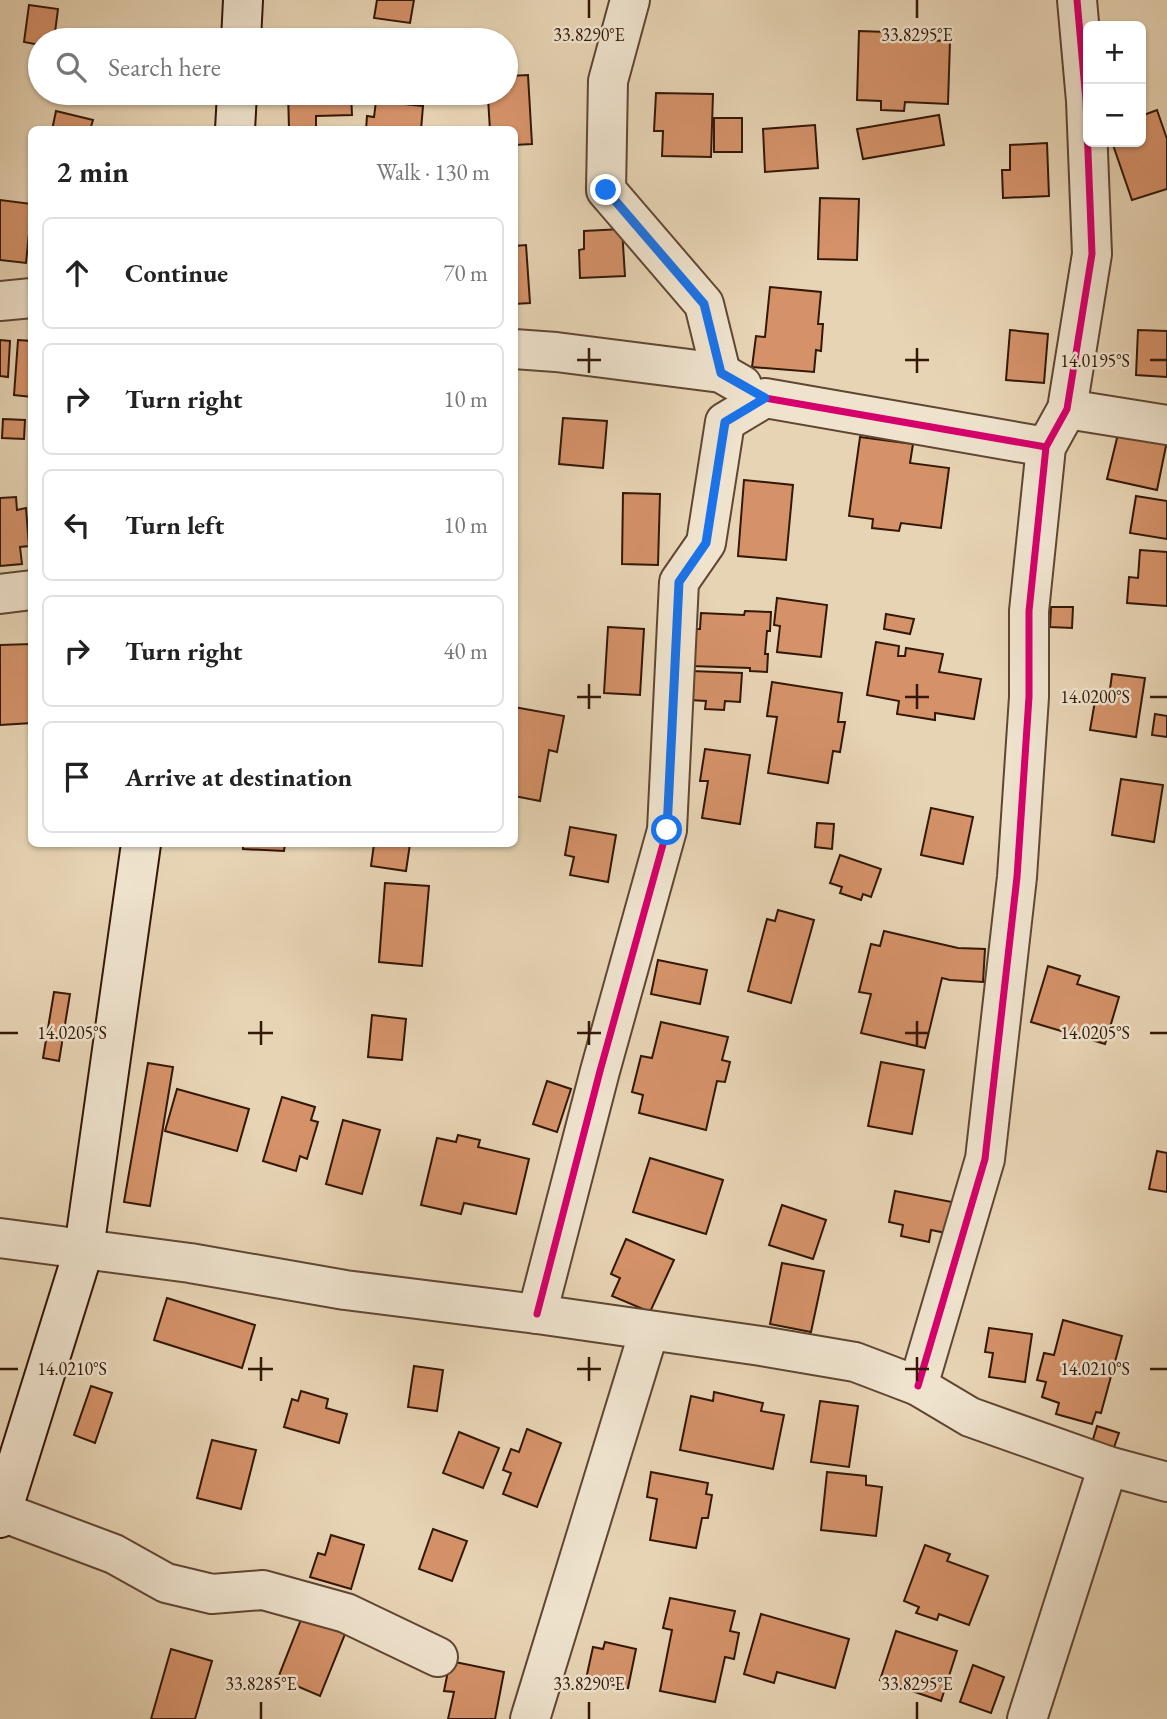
<!DOCTYPE html>
<html lang="en">
<head>
<meta charset="utf-8">
<style>
	body { margin:0; font-family:"EB Garamond",serif; background:#f2f2f2; color:#222 }
	.controls { position:absolute; right:21px; top:21px; display:grid; overflow:hidden; border-radius:10px; box-shadow:0 2px 5px #0004 }
	.controls button { width:63px; height:63px; display:grid; place-items:center; padding:0; border:0; border-bottom:2px solid #e0e0e0; background:#fff; color:#222; font:35px sans-serif }
	.stop { position:absolute; width:21px; height:21px; margin:-16px; border:5px solid #1a73e8; border-radius:50%; background:#fff }
	.stop.end { background:#1a73e8; border-color:#fff; box-shadow:0 2px 7px #0008 }
	.list { margin:0; padding:0; list-style:none }
	h2 { display:flex; justify-content:space-between; align-items:center; height:91px; margin:0; padding:0 28px; font-size:30px }
	h2 small { font-size:23px; font-weight:400; color:#767676 }
	.list li { display:grid; grid-template-columns:46px 1fr auto; gap:21px; align-items:center; box-sizing:border-box; height:112px; margin:0 14px 14px; padding:0 14px; border:2px solid #e0e0e0; border-radius:10px }
	.list b { display:block; font-size:26px; white-space:nowrap }
	.list em { font-size:23px; font-style:normal; color:#767676 }
	.icon { flex:none; width:38px; height:38px; fill:none; stroke:currentColor; stroke-width:2; stroke-linecap:round; stroke-linejoin:round }
	.map { position:relative; flex:none; width:1167px; height:1719px; overflow:hidden }
	.search { position:absolute; background:#fff; box-shadow:0 2px 5px #0004; left:28px; top:28px; width:490px; height:77px; display:flex; align-items:center; gap:18px; box-sizing:border-box; padding:0 24px; border-radius:38px; color:#767676; font-size:26px }
	.panel { position:absolute; background:#fff; box-shadow:0 2px 5px #0004; left:28px; top:126px; width:490px; height:721px; border-radius:10px }
	.map>svg:first-child { display:block }
</style>
</head>
<body>
<div class="map">
<svg width="1167" height="1719" viewBox="0 0 1167 1719">
	<rect width="100%" height="100%" fill="#e7d4b4"/>
	<filter id="stains"><feTurbulence type="fractalNoise" baseFrequency=".00286" numOctaves="4"/><feColorMatrix values="0 0 0 0 .2 0 0 0 0 .09 0 0 0 0 .02 0 0 0 .5 -.17"/></filter>
	<radialGradient id="worn" r=".72"><stop offset=".6" stop-color="#630" stop-opacity="0"/><stop offset="1" stop-color="#630" stop-opacity=".3"/></radialGradient>
	<!-- building -->
	<g fill="#d59269" stroke="#331707" stroke-width="2">
		<polygon points="377,0 414,0 410,23 374,18"/>
		<polygon points="29,5 58,9 54,40 40,40 40,45 24,42"/>
		<polygon points="859,31 886,32 886,39 950,41 948,104 905,102 904,111 881,110 881,101 857,100"/>
		<polygon points="528,75 532,144 514,145 514,130 490,130 488,98 480,98 480,93 506,93 506,76"/>
		<polygon points="288,93 351,93 352,115 316,116 316,127 289,128"/>
		<polygon points="656,93 713,94 711,157 662,156 663,131 654,131"/>
		<polygon points="376,101 423,106 421,130 366,130 367,116 374,117"/>
		<polygon points="1157,110 1167,139 1167,189 1132,200 1112,142 1141,142 1141,116"/>
		<polygon points="56,111 93,120 90,130 52,130"/>
		<polygon points="939,115 944,145 863,159 857,129"/>
		<rect x="714" y="118" width="28" height="34"/>
		<polygon points="815,125 818,168 765,172 763,129"/>
		<polygon points="1047,143 1049,196 1003,198 1002,170 1010,170 1010,145"/>
		<polygon points="820,198 859,199 857,260 818,259"/>
		<polygon points="0,200 32,204 26,263 0,260"/>
		<polygon points="622,229 625,276 580,278 579,250 584,249 584,231"/>
		<polygon points="526,245 530,303 514,304 514,246"/>
		<polygon points="770,287 821,292 818,324 823,324 821,351 816,350 814,372 752,367 756,336 765,337"/>
		<polygon points="1010,330 1048,334 1044,383 1006,380"/>
		<polygon points="1138,330 1167,331 1167,377 1136,375"/>
		<polygon points="0,340 10,341 8,377 0,376"/>
		<polygon points="18,340 32,341 32,397 14,395"/>
		<polygon points="563,418 607,421 603,468 559,464"/>
		<polygon points="3,419 25,420 24,439 2,438"/>
		<polygon points="1119,430 1167,441 1157,490 1107,479"/>
		<polygon points="860,437 913,444 910,463 949,468 941,528 901,523 899,531 872,528 873,519 849,516"/>
		<polygon points="744,480 793,485 786,560 738,556"/>
		<polygon points="623,493 660,494 658,565 622,564"/>
		<polygon points="1136,496 1167,501 1167,539 1130,533"/>
		<polygon points="16,497 17,510 26,508 29,546 20,547 22,564 0,566 0,498"/>
		<polygon points="1140,550 1167,552 1167,606 1127,603 1129,577 1138,578"/>
		<polygon points="777,598 827,605 821,657 777,652 780,626 774,625"/>
		<polygon points="1051,607 1073,607 1072,628 1050,627"/>
		<polygon points="745,611 771,612 770,631 767,631 765,654 768,654 767,672 750,671 750,668 691,666 693,629 700,629 701,613 744,615"/>
		<polygon points="886,614 914,619 910,634 884,629"/>
		<polygon points="608,627 644,629 640,695 604,693"/>
		<polygon points="876,642 899,646 898,656 905,656 906,648 943,654 939,672 981,679 974,719 935,713 935,720 897,714 899,701 867,695"/>
		<polygon points="32,644 32,723 0,725 0,645"/>
		<polygon points="691,671 742,673 740,702 725,701 724,710 705,709 706,701 690,700"/>
		<polygon points="1112,674 1145,678 1136,737 1090,730 1096,695 1109,697"/>
		<polygon points="772,682 842,693 838,722 845,722 840,752 833,751 828,783 768,773 777,717 767,716"/>
		<polygon points="514,707 564,716 557,752 549,750 540,801 514,796"/>
		<polygon points="1155,714 1167,716 1167,737 1152,735"/>
		<polygon points="705,749 750,755 740,824 702,818 708,781 700,781"/>
		<polygon points="1121,779 1163,785 1154,842 1112,835"/>
		<polygon points="931,808 973,817 963,864 921,855"/>
		<polygon points="817,823 834,824 832,849 815,847"/>
		<polygon points="570,827 616,835 608,882 570,875 574,857 565,855"/>
		<polygon points="243,844 285,844 284,851 243,849"/>
		<polygon points="374,844 410,844 406,871 371,866"/>
		<polygon points="840,855 881,869 871,897 863,894 861,900 840,893 842,887 830,883"/>
		<polygon points="385,883 429,886 422,966 379,962"/>
		<polygon points="778,910 814,920 791,1003 748,991 767,919 775,921"/>
		<polygon points="884,931 958,948 985,949 983,982 950,980 942,978 925,1048 861,1033 871,994 859,992 871,944 880,946"/>
		<polygon points="658,960 707,970 700,1004 651,994"/>
		<polygon points="1048,966 1080,976 1077,984 1119,997 1105,1044 1031,1022"/>
		<polygon points="54,992 70,994 59,1061 43,1058"/>
		<polygon points="372,1015 406,1019 402,1060 368,1057"/>
		<polygon points="661,1022 728,1037 722,1060 730,1062 725,1082 717,1081 706,1130 639,1113 643,1095 632,1092 641,1056 652,1058"/>
		<polygon points="881,1062 924,1070 912,1134 868,1126"/>
		<polygon points="148,1063 173,1067 150,1206 124,1202"/>
		<polygon points="547,1081 571,1089 557,1132 533,1124"/>
		<polygon points="177,1089 249,1109 237,1151 165,1131"/>
		<polygon points="282,1097 315,1107 311,1120 318,1122 307,1159 300,1156 296,1171 263,1161"/>
		<polygon points="343,1120 380,1130 362,1194 326,1184"/>
		<polygon points="458,1135 480,1140 478,1147 529,1159 516,1214 464,1203 461,1214 421,1205 437,1138 456,1142"/>
		<polygon points="1157,1151 1167,1153 1167,1192 1149,1189"/>
		<polygon points="650,1158 723,1180 706,1234 633,1212"/>
		<polygon points="895,1191 952,1202 946,1233 931,1230 929,1242 901,1236 903,1225 889,1222"/>
		<polygon points="782,1205 826,1220 813,1259 769,1245"/>
		<polygon points="626,1239 674,1260 650,1312 612,1296 620,1278 611,1274"/>
		<polygon points="782,1263 824,1271 811,1332 770,1324"/>
		<polygon points="167,1298 255,1325 242,1368 154,1340"/>
		<polygon points="1063,1320 1122,1336 1101,1413 1096,1412 1092,1424 1056,1414 1059,1403 1042,1397 1046,1382 1037,1380 1044,1353 1054,1355"/>
		<polygon points="989,1328 1032,1334 1025,1382 989,1377 993,1353 985,1352"/>
		<polygon points="414,1366 443,1370 437,1411 408,1407"/>
		<polygon points="91,1386 112,1393 95,1443 74,1435"/>
		<polygon points="301,1391 328,1399 326,1408 347,1414 339,1443 284,1427 292,1399 298,1401"/>
		<polygon points="714,1392 763,1403 761,1411 784,1415 773,1469 680,1450 691,1396 713,1401"/>
		<polygon points="820,1401 858,1406 849,1467 811,1462"/>
		<polygon points="1097,1426 1119,1433 1111,1456 1090,1449"/>
		<polygon points="527,1429 561,1443 537,1507 503,1494 511,1473 503,1470 511,1449 519,1452"/>
		<polygon points="459,1432 499,1448 483,1488 443,1473"/>
		<polygon points="212,1440 256,1450 241,1509 197,1498"/>
		<polygon points="651,1472 708,1483 706,1494 712,1495 708,1518 702,1518 696,1548 650,1540 657,1499 647,1497"/>
		<polygon points="827,1472 866,1476 866,1485 882,1487 876,1536 821,1530"/>
		<polygon points="433,1529 467,1541 452,1581 419,1569"/>
		<polygon points="331,1535 364,1545 351,1589 310,1577 318,1553 325,1555"/>
		<polygon points="925,1545 950,1554 947,1561 988,1576 969,1625 939,1614 937,1620 916,1613 919,1607 904,1601"/>
		<polygon points="670,1598 735,1611 730,1631 739,1633 734,1659 725,1657 715,1702 660,1691 672,1630 663,1628"/>
		<polygon points="761,1614 849,1639 835,1688 777,1672 774,1683 744,1674"/>
		<polygon points="302,1617 345,1634 320,1696 278,1678"/>
		<polygon points="896,1631 957,1651 941,1701 880,1680"/>
		<polygon points="605,1642 636,1649 628,1688 586,1679 593,1647 603,1649"/>
		<polygon points="171,1649 212,1661 195,1719 151,1719"/>
		<polygon points="450,1661 504,1672 495,1719 448,1719 454,1692 444,1691"/>
		<polygon points="973,1665 1004,1677 991,1713 960,1702"/>
	</g>
	<g fill="none" stroke-linecap="round" stroke-linejoin="round">
		<!-- street casing -->
		<g stroke="#604632" stroke-width="42">
			<g id="street">
				<polyline points="630,0 608,81 606,190 704,304 721,373"/>
				<polyline points="0,301 32,298"/>
				<polyline points="514,349 556,352 721,373 742,385"/>
				<polyline points="1067,409 1167,425"/>
				<polyline points="0,594 32,590"/>
				<polyline points="0,1238 190,1263 345,1290 537,1314 761,1346 855,1362 918,1386 970,1417 1108,1466 1167,1482"/>
				<polyline points="537,1314 600,1071 667,830 679,582 706,543 725,422 765,398 1046,447"/>
				<polyline points="918,1386 985,1159 1017,877 1029,697 1029,611 1046,447 1067,409 1092,254 1086,101 1077,0"/>
				<polyline points="2,1512 114,1554 166,1583 212,1594 263,1590 346,1613 438,1657"/>
				<polyline points="530,1719 649,1331"/>
				<polyline points="1027,1719 1108,1466"/>
			</g>
		</g>
		<!-- secondary casing -->
		<g stroke="#331707" stroke-width="42">
			<g id="secondary">
				<polyline points="241,40 243,0"/>
				<polyline points="235,130 237,93"/>
				<polyline points="0,1518 84,1249 141,844"/>
			</g>
		</g>
		<!-- street -->
		<use href="#street" stroke="#efe3ce" stroke-width="38"/>
		<!-- secondary -->
		<use href="#secondary" stroke="#efe3ce" stroke-width="38"/>
		<!-- cycleway casing -->
		<g stroke="#efe3ce" stroke-width="11">
			<g id="cycleway">
				<polyline points="537,1314 600,1071 667,830 679,582 706,543 725,422 765,398 1046,447"/>
				<polyline points="918,1386 985,1159 1017,877 1029,697 1029,611 1046,447 1067,409 1092,254 1086,101 1077,0"/>
			</g>
		</g>
		<!-- cycleway -->
		<use href="#cycleway" stroke="#d6006c" stroke-width="7"/>
	</g>
	<g fill="none" stroke-linecap="round" stroke-linejoin="round">
		<!-- route -->
		<polyline stroke="#1a73e8" stroke-width="9" points="606,190 704,304 721,373 765,398 725,422 706,543 679,582 667,830"/>
	</g>
	<!-- ticks -->
	<path fill="none" stroke="#331707" stroke-width="2.5" d="M589,0V18M917,0V18M589,348V373M917,348V373M577,360H601M905,360H929M1150,360H1167M589,684V709M917,684V709M577,697H601M905,697H929M1150,697H1167M261,1021V1045M589,1021V1045M917,1021V1045M0,1033H18M248,1033H273M577,1033H601M905,1033H929M1150,1033H1167M261,1357V1381M589,1357V1381M917,1357V1381M0,1369H18M248,1369H273M577,1369H601M905,1369H929M1150,1369H1167M261,1702V1719M589,1702V1719M917,1702V1719"/>
	<g font-size="18" text-anchor="middle" fill="#331707" stroke="#efe3ce" stroke-width="5" stroke-linejoin="round" paint-order="stroke">
		<text x="589" y="41">33.8290°E</text>
		<text x="917" y="41">33.8295°E</text>
		<text x="1095" y="367">14.0195°S</text>
		<text x="1095" y="703">14.0200°S</text>
		<text x="72" y="1039">14.0205°S</text>
		<text x="1095" y="1039">14.0205°S</text>
		<text x="72" y="1375">14.0210°S</text>
		<text x="1095" y="1375">14.0210°S</text>
		<text x="261" y="1690">33.8285°E</text>
		<text x="589" y="1690">33.8290°E</text>
		<text x="917" y="1690">33.8295°E</text>
	</g>
	<rect width="100%" height="100%" filter="url(#stains)"/>
	<rect width="100%" height="100%" fill="url(#worn)"/>
</svg>
<div class="controls">
<button>+</button>
<button>−</button>
</div>
<div class="stop" style="left:667px;top:830px"></div>
<div class="stop end" style="left:606px;top:190px"></div>
<div class="search"><svg class="icon" aria-label="search" viewBox="0 0 24 24"><circle cx="10" cy="10" r="6"/><path d="M15 15l6 6"/></svg>Search here</div>
<section class="panel">
<h2>2 min<small>Walk · 130 m</small></h2>
<ul class="list">
<li><svg class="icon" aria-label="ahead" viewBox="0 0 24 24"><path d="M12 20V5M6 11l6-6 6 6"/></svg><div><b>Continue</b></div><em>70 m</em></li>
<li><svg class="icon" aria-label="right" viewBox="0 0 24 24"><path d="M7 20v-9h11M14 6l5 5-5 5"/></svg><div><b>Turn right</b></div><em>10 m</em></li>
<li><svg class="icon" aria-label="left" viewBox="0 0 24 24"><path d="M17 20v-9H6M10 6l-5 5 5 5"/></svg><div><b>Turn left</b></div><em>10 m</em></li>
<li><svg class="icon" aria-label="right" viewBox="0 0 24 24"><path d="M7 20v-9h11M14 6l5 5-5 5"/></svg><div><b>Turn right</b></div><em>40 m</em></li>
<li><svg class="icon" aria-label="arrive" viewBox="0 0 24 24"><path d="M6 21V4h12l-3 4 3 4H6"/></svg><div><b>Arrive at destination</b></div></li>
</ul>
</section>
</div>
</body>
</html>
